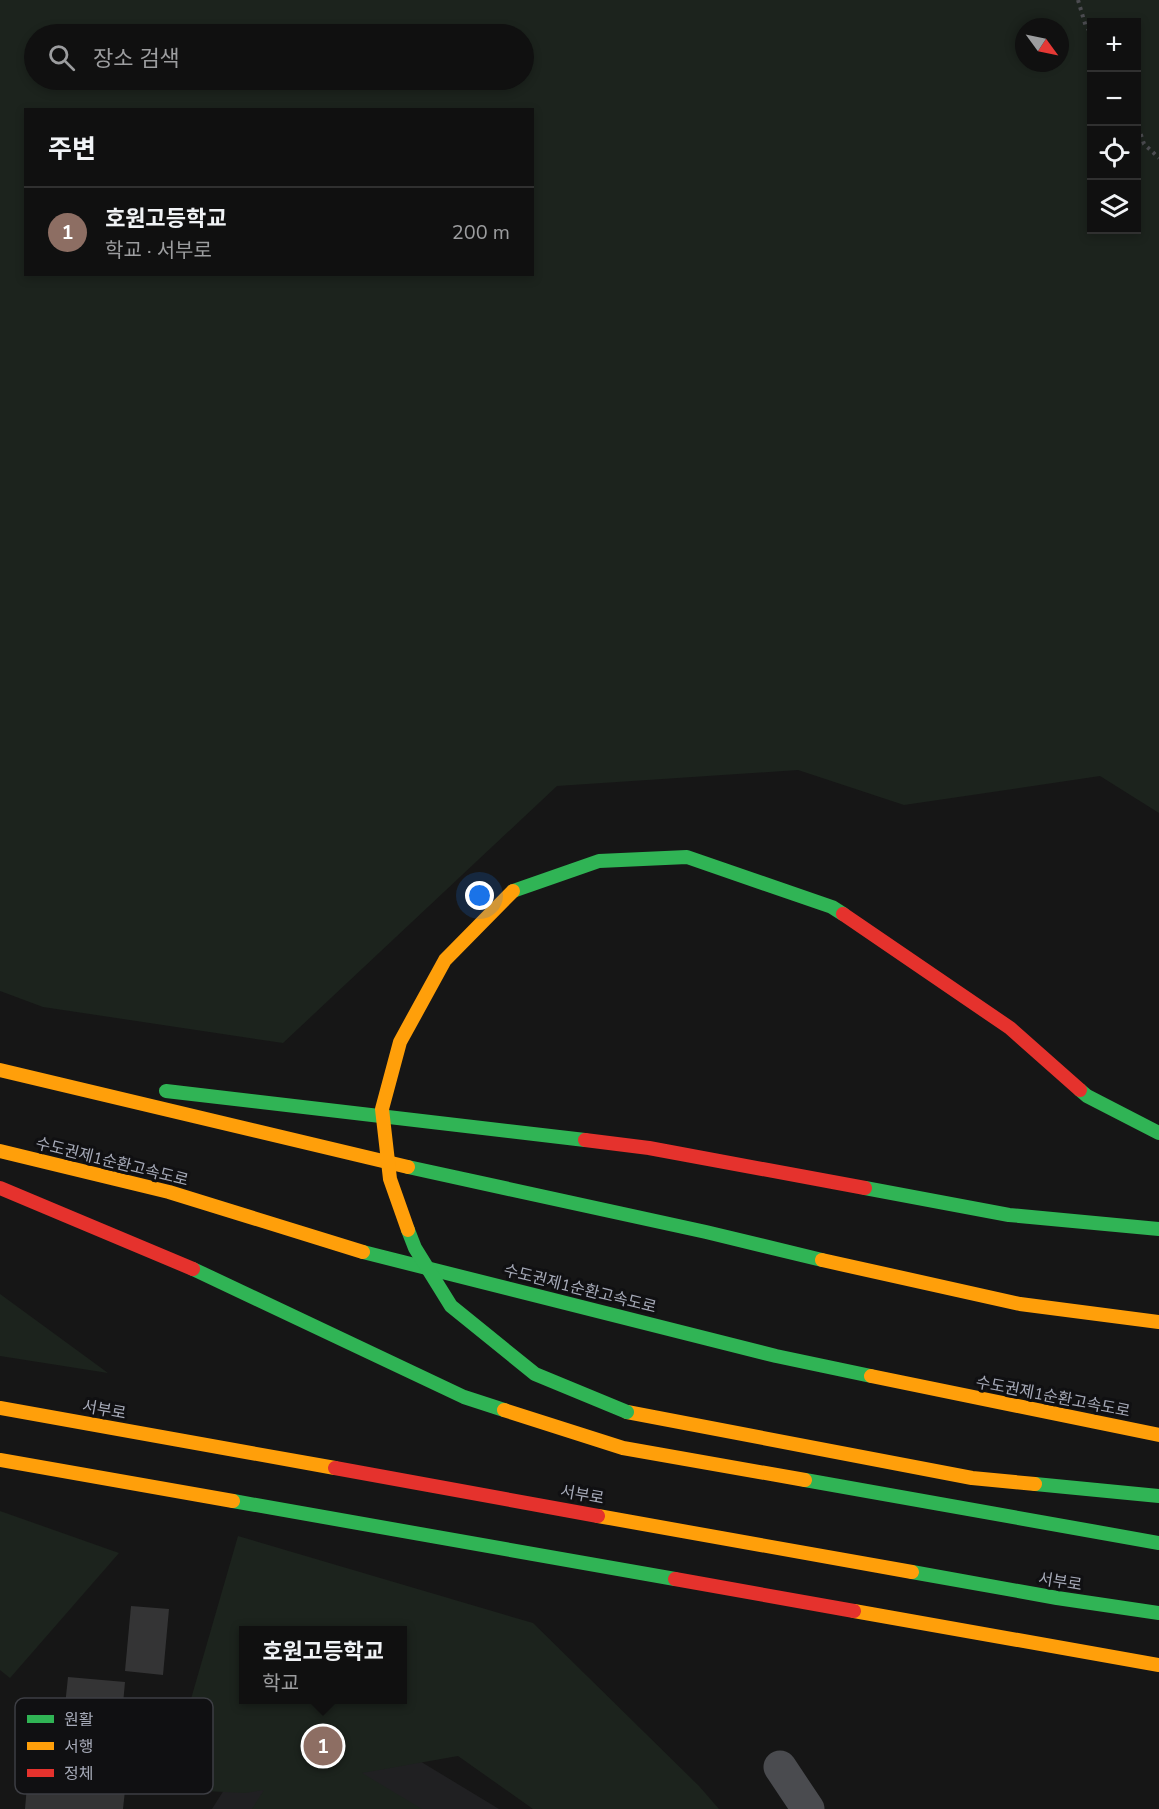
<!DOCTYPE html>
<html lang="ko">
<head>
<meta charset="utf-8">
<style>
	body { margin:0; font-family:"Nunito Sans","Noto Sans KR",sans-serif; background:#1e1e1e; color:#f1f3f6 }
	.controls { position:absolute; right:18px; top:18px; display:grid; overflow:hidden; border-radius:0px; box-shadow:0 3px 9px #0003 }
	.controls button { width:54px; height:54px; display:grid; place-items:center; padding:0; border:0; border-bottom:2px solid #303030; background:#101010; color:#f1f3f6; font:30px sans-serif }
	.compass { position:absolute; left:1015px; top:18px; width:54px; height:54px; border-radius:50%; background:#101010; box-shadow:0 3px 9px #0003; rotate:123deg }
	.you { position:absolute; left:480px; top:896px; width:21px; height:21px; margin:-15px; border:4px solid #fff; border-radius:50%; background:#1a73e8; box-shadow:0 0 0 9px #1a73e833 }
	.badge { display:grid; place-items:center; width:39px; height:39px; border-radius:50%; background:#8c9099; color:#fff; font-size:20px; font-weight:700 }
	.pin { position:absolute; translate:-50% -50%; border:3px solid #fff; box-shadow:0 2px 6px #0006 }
	.popup { position:absolute; left:239px; top:1626px; width:168px; height:78px; box-sizing:border-box; display:grid; place-content:center; border-radius:0px; background:#101010; filter:drop-shadow(0 2px 4px #0005); font-size:20px; white-space:nowrap; color:#9c9d9f }
	.popup b { font-size:22px; color:#f1f3f6 }
	.popup::after { content:''; position:absolute; left:50%; top:100%; margin-left:-12px; border:12px solid transparent; border-top-color:#101010 }
	.list { margin:0; padding:0; list-style:none }
	h2 { display:flex; justify-content:space-between; align-items:center; height:78px; margin:0; padding:0 24px; font-size:26px }
	h2 small { font-size:20px; font-weight:400; color:#9c9d9f }
	.list li { display:grid; grid-template-columns:39px 1fr auto; gap:18px; align-items:center; box-sizing:border-box; height:90px; padding:0 24px; border-top:2px solid #303030 }
	.list b { display:block; font-size:22px; white-space:nowrap }
	.list p { margin:0; font-size:20px; white-space:nowrap; color:#9c9d9f }
	.list em { font-size:20px; font-style:normal; color:#9c9d9f }
	.icon { flex:none; width:33px; height:33px; fill:none; stroke:currentColor; stroke-width:2; stroke-linecap:round; stroke-linejoin:round }
	.map { position:relative; flex:none; width:1159px; height:1809px; overflow:hidden }
	.search { position:absolute; background:#101010; box-shadow:0 3px 9px #0003; left:24px; top:24px; width:510px; height:66px; display:flex; align-items:center; gap:15px; box-sizing:border-box; padding:0 21px; border-radius:33px; color:#9c9d9f; font-size:22px }
	.panel { position:absolute; background:#101010; box-shadow:0 3px 9px #0003; left:24px; top:108px; width:510px; height:168px; border-radius:0px }
	.map>svg:first-child { display:block }
</style>
</head>
<body>
<div class="map">
<svg width="1159" height="1809" viewBox="0 0 1159 1809">
	<rect width="100%" height="100%" fill="#161616"/>
	<!-- built -->
	<polygon fill="#202022" points="281,1700 319,1700 499,1809 212,1809"/>
	<!-- green -->
	<g fill="#1c231d" fill-rule="evenodd">
		<path d="M0,0H1159V813L1100,776L904,805L798,770L557,786L283,1043L43,1007L0,991ZM1136,22V230H1092V22ZM1024,27H1060V63H1024ZM34,34H524V80H34ZM26,110H532V274H26Z"/>
		<polygon points="0,1294 108,1373 0,1356"/>
		<polygon points="0,1511 119,1553 10,1678 0,1670"/>
		<path d="M238,1536L533,1623L699,1786L719,1809H533L458,1756L362,1773L422,1809H252L264,1790L245,1793L165,1789ZM403,1630V1700H244V1630Z"/>
	</g>
	<!-- building -->
	<g fill="#343435">
		<polygon points="131,1606 169,1609 163,1675 125,1671"/>
		<polygon points="68,1677 125,1682 118,1759 60,1754"/>
		<polygon points="29,1763 127,1772 123,1809 25,1809"/>
	</g>
	<g fill="none" stroke-linecap="round" stroke-linejoin="round">
		<!-- path -->
		<g stroke="#4c4c51" stroke-width="4" stroke-dasharray="3 4.5" stroke-linecap="butt">
			<polyline points="1078,0 1086,27 1092,33"/>
			<polyline points="1136,120 1144,144 1159,158"/>
		</g>
		<!-- street -->
		<polyline stroke="#4a4b4f" stroke-width="33" points="780,1767 808,1809"/>
		<!-- fast -->
		<g stroke="#30b455" stroke-width="14">
			<polyline points="513,891 599,861 687,857 832,907 843,914"/>
			<polyline points="1080,1090 1087,1096 1159,1133"/>
			<polyline points="166,1091 585,1140"/>
			<polyline points="408,1167 706,1232 822,1260"/>
			<polyline points="865,1188 1009,1215 1159,1229"/>
			<polyline points="363,1252 776,1356 871,1376"/>
			<polyline points="193,1269 464,1397 504,1410"/>
			<polyline points="805,1480 1159,1543"/>
			<polyline points="1035,1484 1159,1496"/>
			<polyline points="233,1501 675,1579"/>
			<polyline points="912,1572 1057,1598 1159,1613"/>
		</g>
		<!-- slow -->
		<g stroke="#ff9f0a" stroke-width="14">
			<polyline points="0,1070 408,1167"/>
			<polyline points="0,1151 169,1192 363,1252"/>
			<polyline points="822,1260 1020,1304 1159,1322"/>
			<polyline points="871,1376 1159,1435"/>
			<polyline points="0,1408 335,1468"/>
			<polyline points="504,1410 623,1448 805,1480"/>
			<polyline points="627,1412 972,1478 1035,1484"/>
			<polyline points="0,1460 233,1501"/>
			<polyline points="598,1516 912,1572"/>
			<polyline points="854,1611 1159,1665"/>
		</g>
		<!-- jam -->
		<g stroke="#e5322d" stroke-width="14">
			<polyline points="843,914 1010,1028 1080,1090"/>
			<polyline points="585,1140 649,1148 865,1188"/>
			<polyline points="0,1188 193,1269"/>
			<polyline points="335,1468 598,1516"/>
			<polyline points="675,1579 854,1611"/>
		</g>
		<!-- fast-bridge -->
		<polyline stroke="#30b455" stroke-width="14" points="408,1230 415,1248 451,1306 535,1374 627,1412"/>
		<!-- slow-bridge -->
		<polyline stroke="#ff9f0a" stroke-width="14" points="408,1230 390,1179 382,1109 400,1042 445,960 513,891"/>
	</g>
	<g text-anchor="middle" dominant-baseline="central" stroke-width="6" stroke-linejoin="round" paint-order="stroke">
		<!-- street labels -->
		<g font-size="16" fill="#a6aab8" stroke="#101012">
			<text transform="translate(112 1162) rotate(14)">수도권제1순환고속도로</text>
			<text transform="translate(580 1289) rotate(14)">수도권제1순환고속도로</text>
			<text transform="translate(1053 1397) rotate(11)">수도권제1순환고속도로</text>
			<text transform="translate(104 1410) rotate(10)">서부로</text>
			<text transform="translate(582 1495) rotate(10)">서부로</text>
			<text transform="translate(1060 1582) rotate(9)">서부로</text>
		</g>
	</g>
	<!-- legend -->
	<rect x="15" y="1698" width="198" height="96" rx="9" fill="#101012" stroke="#3d3e44" stroke-width="1.5"/>
	<rect x="27" y="1715" width="27" height="8" fill="#30b455"/>
	<rect x="27" y="1742" width="27" height="8" fill="#ff9f0a"/>
	<rect x="27" y="1769" width="27" height="8" fill="#e5322d"/>
	<g font-size="16" fill="#a6aab8">
		<text x="64" y="1725">원활</text>
		<text x="64" y="1752">서행</text>
		<text x="64" y="1779">정체</text>
	</g>
</svg>
<div class="controls">
<button>+</button>
<button>−</button>
<button><svg class="icon" aria-label="locate" viewBox="0 0 24 24"><circle cx="12" cy="12" r="6"/><path d="M12 2v4M12 18v4M2 12h4M18 12h4"/></svg></button>
<button><svg class="icon" aria-label="layers" viewBox="0 0 24 24"><path d="M12 4l9 5-9 5-9-5zM3 14l9 5 9-5"/></svg></button>
</div>
<svg class="compass" viewBox="-18 -18 36 36"><path d="M0-13l5 13h-10z" fill="#e53935"/><path d="M0 13l5-13h-10z" fill="#9c9d9f"/></svg>
<div class="you"></div>
<div class="pin badge" style="left:323px;top:1746px;background:#8d6e63">1</div>
<div class="popup"><b>호원고등학교</b>학교</div>
<div class="search"><svg class="icon" aria-label="search" viewBox="0 0 24 24"><circle cx="10" cy="10" r="6"/><path d="M15 15l6 6"/></svg>장소 검색</div>
<section class="panel">
<h2>주변<small></small></h2>
<ul class="list">
<li><span class="badge" style="background:#8d6e63">1</span><div><b>호원고등학교</b><p>학교 · 서부로</p></div><em>200 m</em></li>
</ul>
</section>
</div>
</body>
</html>
